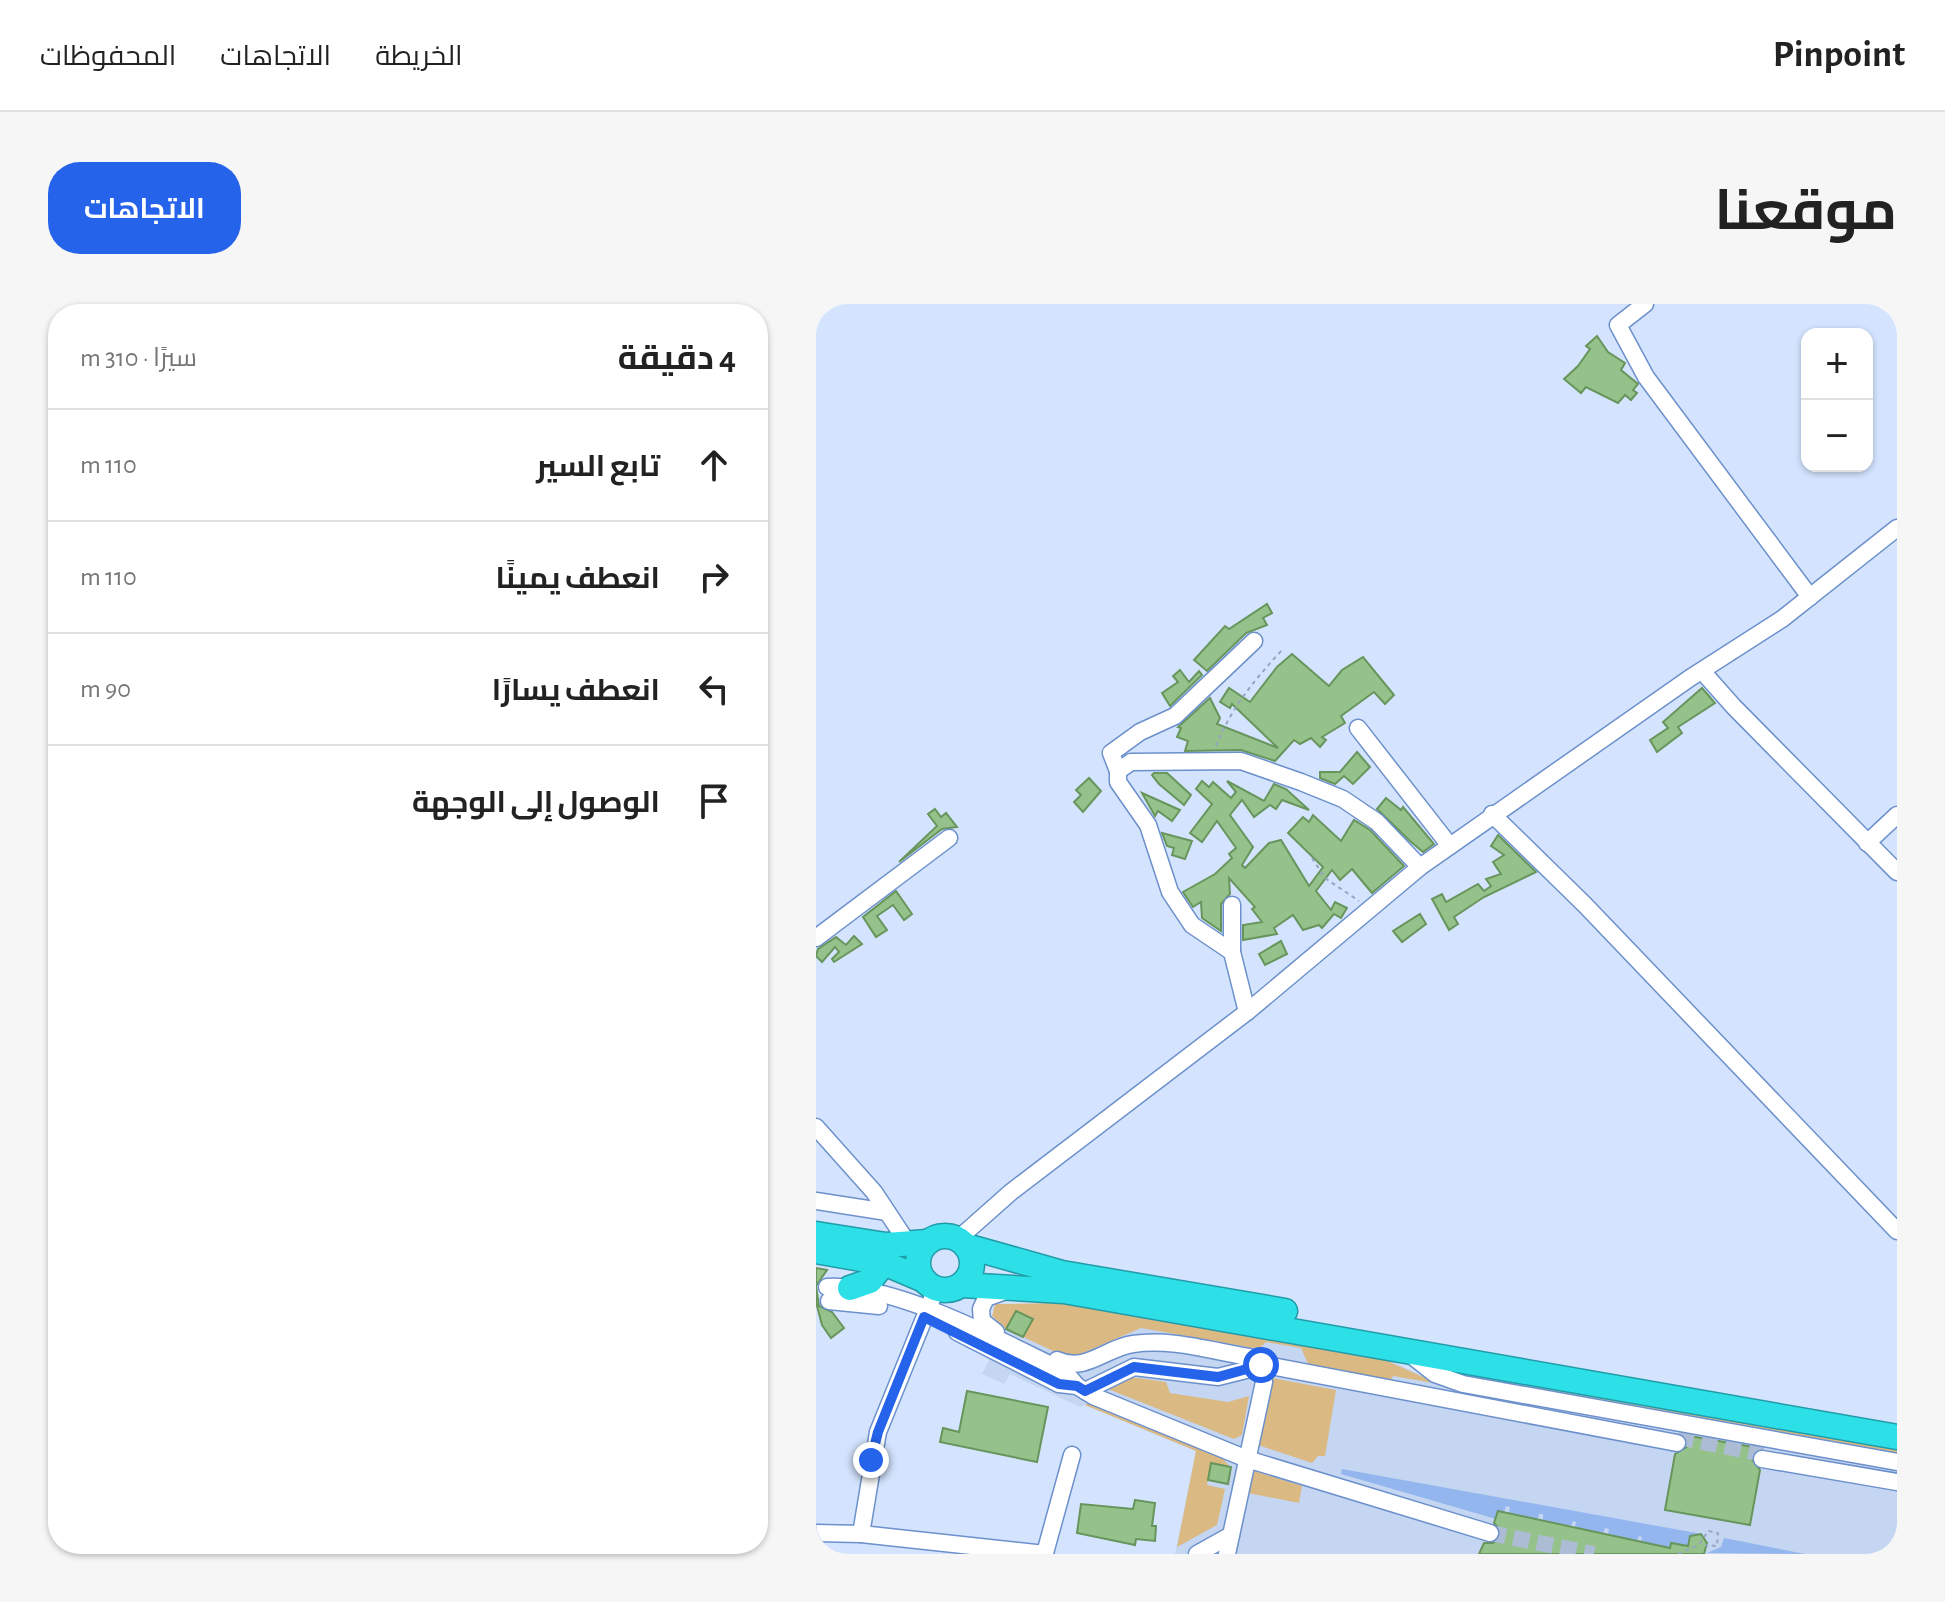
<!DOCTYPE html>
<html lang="ar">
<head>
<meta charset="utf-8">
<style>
	body { margin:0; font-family:"Alegreya Sans",Cairo,sans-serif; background:#f6f6f6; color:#222; direction:rtl }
	.controls { position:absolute; right:24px; top:24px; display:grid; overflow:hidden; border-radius:16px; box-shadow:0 2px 6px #0004 }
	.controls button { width:72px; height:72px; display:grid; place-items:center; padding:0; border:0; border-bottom:2px solid #e0e0e0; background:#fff; color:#222; font:40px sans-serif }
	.stop { position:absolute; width:24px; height:24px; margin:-18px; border:6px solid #2563eb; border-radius:50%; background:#fff }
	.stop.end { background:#2563eb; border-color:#fff; box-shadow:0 2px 8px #0008 }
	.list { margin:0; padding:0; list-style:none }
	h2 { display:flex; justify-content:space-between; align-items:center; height:104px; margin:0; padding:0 32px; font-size:34px }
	h2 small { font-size:26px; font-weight:400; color:#767676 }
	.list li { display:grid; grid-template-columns:52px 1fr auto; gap:24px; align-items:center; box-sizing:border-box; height:112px; padding:0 32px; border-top:2px solid #e0e0e0 }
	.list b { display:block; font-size:30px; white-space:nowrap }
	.list em { font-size:26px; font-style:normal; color:#767676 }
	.icon { flex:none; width:44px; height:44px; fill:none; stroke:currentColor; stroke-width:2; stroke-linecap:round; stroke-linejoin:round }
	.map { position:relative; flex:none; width:1081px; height:1250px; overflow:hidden; direction:ltr; border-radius:32px }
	header { display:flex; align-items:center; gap:48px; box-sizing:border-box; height:112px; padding:0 40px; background:#fff; border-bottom:2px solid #e0e0e0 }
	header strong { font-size:38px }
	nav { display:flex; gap:44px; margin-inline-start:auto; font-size:28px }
	.intro { display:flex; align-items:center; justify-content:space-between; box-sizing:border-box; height:192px; padding:0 48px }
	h1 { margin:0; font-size:56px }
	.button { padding:20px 36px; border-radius:32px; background:#2563eb; color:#fff; font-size:28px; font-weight:700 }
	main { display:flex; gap:48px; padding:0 48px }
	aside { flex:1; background:#fff; border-radius:32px; box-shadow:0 2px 6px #0004 }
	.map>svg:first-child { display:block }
</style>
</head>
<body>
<header>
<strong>Pinpoint</strong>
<nav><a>الخريطة</a><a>الاتجاهات</a><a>المحفوظات</a></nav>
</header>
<div class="intro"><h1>موقعنا</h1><a class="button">الاتجاهات</a></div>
<main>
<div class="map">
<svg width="1081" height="1250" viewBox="0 0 1081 1250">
	<rect width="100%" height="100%" fill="#d4e4fe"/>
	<!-- built -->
	<polygon fill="#c4d6f2" points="242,999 578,1058 624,1081 646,1086 649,1071 1081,1149 1081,1250 359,1250 380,1147 269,1101 264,1103 194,1070 188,1080 166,1070 189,1025 179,1018 177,1005"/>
	<!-- green -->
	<g fill="#dbb982">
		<polygon points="242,999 560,1052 623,1080 577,1072 575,1076 492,1060 485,1044 450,1038 443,1045 325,1024 260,1052 248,1052 207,1033 216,1014 200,1007 190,1025 176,1012 179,1000"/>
		<polygon points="623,1061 1081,1145 1081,1149 630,1067"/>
		<polygon points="307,1072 350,1078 354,1089 412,1098 433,1092 426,1131 418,1135 292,1085"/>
		<polygon points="456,1074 520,1086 509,1152 502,1152 496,1159 442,1141"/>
		<polygon points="276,1097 406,1153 414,1163 395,1159 391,1181 409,1185 401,1221 361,1243 380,1147 269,1101"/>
		<polygon points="439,1167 486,1182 483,1199 432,1189 435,1168"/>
	</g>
	<!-- water -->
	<g fill="#93b6ef">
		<polygon points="526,1165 886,1230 885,1234 874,1232 869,1247 856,1239 854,1244 825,1238 826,1233 823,1232 821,1237 792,1230 793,1225 789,1224 787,1230 759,1223 760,1218 757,1217 755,1222 727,1216 727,1210 723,1210 722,1215 693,1209 694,1203 690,1202 688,1208 682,1207 680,1215 525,1170"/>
		<polygon points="908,1234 989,1250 891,1249 905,1243"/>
	</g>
	<!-- building -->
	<g fill="#95c28b" stroke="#67955c" stroke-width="2">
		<polygon points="781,32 792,48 809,59 805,66 822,80 817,86 821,89 815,96 809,91 802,99 770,83 765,89 748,75 762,62 774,45 770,42"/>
		<polygon points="451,300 456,309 447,314 451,321 430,329 391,367 378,356 409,322 413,325"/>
		<polygon points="476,350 513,382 526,366 547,353 578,391 569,400 558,388 525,412 529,419 506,433 510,436 504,443 495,434 484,440 478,436 459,457 425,446 369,447 372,437 361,433 365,424 362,423 394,394 404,414 401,420 462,444 416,400 414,404 404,398 413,384 434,398 461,363"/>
		<polygon points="364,366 373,378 383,367 386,371 354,402 346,389 362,378 357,372"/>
		<polygon points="886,384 899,399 862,423 866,429 841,448 834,436 852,424 847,418"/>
		<polygon points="541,448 554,463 537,480 528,472 519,480 504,474 504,468 524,468"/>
		<polygon points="338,469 351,469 375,491 368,501 343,480 336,471"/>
		<polygon points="273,474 285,487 267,508 258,498 265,491 260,486"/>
		<polygon points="386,477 393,483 397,478 415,494 420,488 411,477 448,497 458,480 470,485 493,506 466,496 460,505 454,501 438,513 426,496 414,511 437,543 426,561 429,564 453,539 465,536 493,582 507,563 472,529 487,513 493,518 497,511 525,537 538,516 554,526 588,562 556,589 536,565 524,576 516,566 500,587 515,606 519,598 531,604 525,614 518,610 506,624 503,621 487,626 477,611 458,624 461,630 427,636 427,621 446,618 436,605 439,603 413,574 414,590 405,600 405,627 386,614 385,598 377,603 367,588 399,570 416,554 413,550 420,544 401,517 386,538 374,529 396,500 380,485"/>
		<polygon points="326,489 364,506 356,517 342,507 339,512"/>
		<polygon points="570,494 585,506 587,503 618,540 607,548 594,537 561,505"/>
		<polygon points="119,505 125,513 130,509 141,523 126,525 83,558 121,522 112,510"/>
		<polygon points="346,529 376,537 369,555 356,551 358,544 351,542"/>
		<polygon points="682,531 720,568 668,593 638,613 642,620 633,626 616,595 626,590 630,598 662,580 668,587 675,582 670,575 685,570 677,558 688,551 675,542"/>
		<polygon points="80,587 96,610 88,616 77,601 61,612 71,626 60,633 47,613"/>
		<polygon points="604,610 610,620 586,638 577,627"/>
		<polygon points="38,632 46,640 18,658 16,655 23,648 19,643 6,658 0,652 2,645 20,633 30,641"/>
		<polygon points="465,637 471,650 449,661 443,650"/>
		<polygon points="0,964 11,966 0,982 3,1002 16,1008 28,1024 15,1034 6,1021 0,998"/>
		<polygon points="200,1007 217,1015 207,1033 190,1025"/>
		<polygon points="151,1087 232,1103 221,1158 124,1138 127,1124 143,1128"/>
		<polygon points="868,1131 943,1144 935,1154 944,1166 934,1221 849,1206 859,1150 872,1142"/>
		<polygon points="395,1159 415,1163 412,1180 392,1176"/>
		<polygon points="319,1196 339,1199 336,1222 340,1222 339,1237 320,1235 319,1241 261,1229 265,1200 317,1205"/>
		<polygon points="682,1207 854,1244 855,1239 872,1242 874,1232 885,1230 891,1239 888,1250 663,1250 668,1239 677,1239 684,1233 684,1226 678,1219"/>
	</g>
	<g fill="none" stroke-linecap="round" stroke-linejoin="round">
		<!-- minor-tunnel -->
		<g stroke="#acbcd5" stroke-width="16" stroke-dasharray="16 8" stroke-linecap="butt">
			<polyline points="862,1133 947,1150"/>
			<polyline points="674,1229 778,1250"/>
		</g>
		<!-- minor casing -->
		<g stroke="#6c90cb" stroke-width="19">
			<g id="minor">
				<polyline points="829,0 802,21 830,73 994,293"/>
				<polyline points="886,367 918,403 1081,568"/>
				<polyline points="542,424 634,542"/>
				<polyline points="302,467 295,449 324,428 359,412 438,337"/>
				<polyline points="676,510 769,601 1081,927"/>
				<polyline points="1051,539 1081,511"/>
				<polyline points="416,601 416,648"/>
				<polyline points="0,634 133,534"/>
				<polyline points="431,708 416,648 376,621 354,588 332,521 302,478 302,467 315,458 425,457 485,478 527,495 561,518 604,563"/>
				<polyline points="0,823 58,888 93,941"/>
				<polyline points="0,897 71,908"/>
				<polyline points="142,935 195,888 431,708 604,563 874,374 966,315 1081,224"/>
				<path d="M11,983C78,979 188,1038 249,1068L261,1082L277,1092L431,1155L674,1229"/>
				<polyline points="120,985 62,1128 45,1230 229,1250"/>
				<polyline points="13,997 63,1002"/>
				<polyline points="141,1028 243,1080 261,1082"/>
				<polyline points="180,1028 166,1017 165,1005 170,994 187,988"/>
				<polyline points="591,1048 619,1070 647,1080 1081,1158"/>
				<path d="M241,1056C270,1069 289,1044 317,1040C354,1034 396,1047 433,1053L445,1061L448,1078L411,1250"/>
				<polyline points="269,1087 318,1063 402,1073 450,1061 861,1139"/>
				<polyline points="946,1155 1081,1178"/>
				<polyline points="0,1229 45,1230"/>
				<polyline points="229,1249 256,1151"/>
				<polyline points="381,1250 415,1231"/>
			</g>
		</g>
		<!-- highway casing -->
		<g stroke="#219ba8" stroke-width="27">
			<g id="highway">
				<polyline points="0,930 70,941 112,938"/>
				<circle cx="129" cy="959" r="27"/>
				<polyline points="150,942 246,969 469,1007"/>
				<polyline points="0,947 68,959 108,976"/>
				<polyline points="146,981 248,987 1081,1133"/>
				<polyline points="34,984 54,977 68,959"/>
			</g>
		</g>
		<!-- path -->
		<g stroke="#95a5be" stroke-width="2" stroke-dasharray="4 4" stroke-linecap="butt">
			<path d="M400,442C415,404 439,375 467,345"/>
			<polyline points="496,554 509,574 543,597"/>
			<polyline points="862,1250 883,1241 892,1227 902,1229 901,1242 889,1241"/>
		</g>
		<!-- minor -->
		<use href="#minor" stroke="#fff" stroke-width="16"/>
		<!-- highway -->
		<use href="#highway" stroke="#2de0e8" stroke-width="24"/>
	</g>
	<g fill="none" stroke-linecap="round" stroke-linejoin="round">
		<!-- route -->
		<polyline stroke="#2563eb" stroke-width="10" points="55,1156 62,1128 108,1013 243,1080 261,1082 269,1087 318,1063 402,1073 445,1061"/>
	</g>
</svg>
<div class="controls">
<button>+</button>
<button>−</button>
</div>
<div class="stop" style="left:445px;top:1061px"></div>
<div class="stop end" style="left:55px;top:1156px"></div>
</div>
<aside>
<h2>4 دقيقة<small>سيرًا · 310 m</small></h2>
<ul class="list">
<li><svg class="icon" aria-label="ahead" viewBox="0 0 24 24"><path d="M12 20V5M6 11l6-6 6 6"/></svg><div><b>تابع السير</b></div><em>110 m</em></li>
<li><svg class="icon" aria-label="right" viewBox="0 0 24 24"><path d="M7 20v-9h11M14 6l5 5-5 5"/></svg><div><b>انعطف يمينًا</b></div><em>110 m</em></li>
<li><svg class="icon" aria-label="left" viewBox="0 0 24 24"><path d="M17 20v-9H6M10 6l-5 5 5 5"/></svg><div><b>انعطف يسارًا</b></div><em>90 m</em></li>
<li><svg class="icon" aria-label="arrive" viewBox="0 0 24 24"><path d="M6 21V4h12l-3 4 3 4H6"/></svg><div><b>الوصول إلى الوجهة</b></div></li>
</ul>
</aside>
</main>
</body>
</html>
